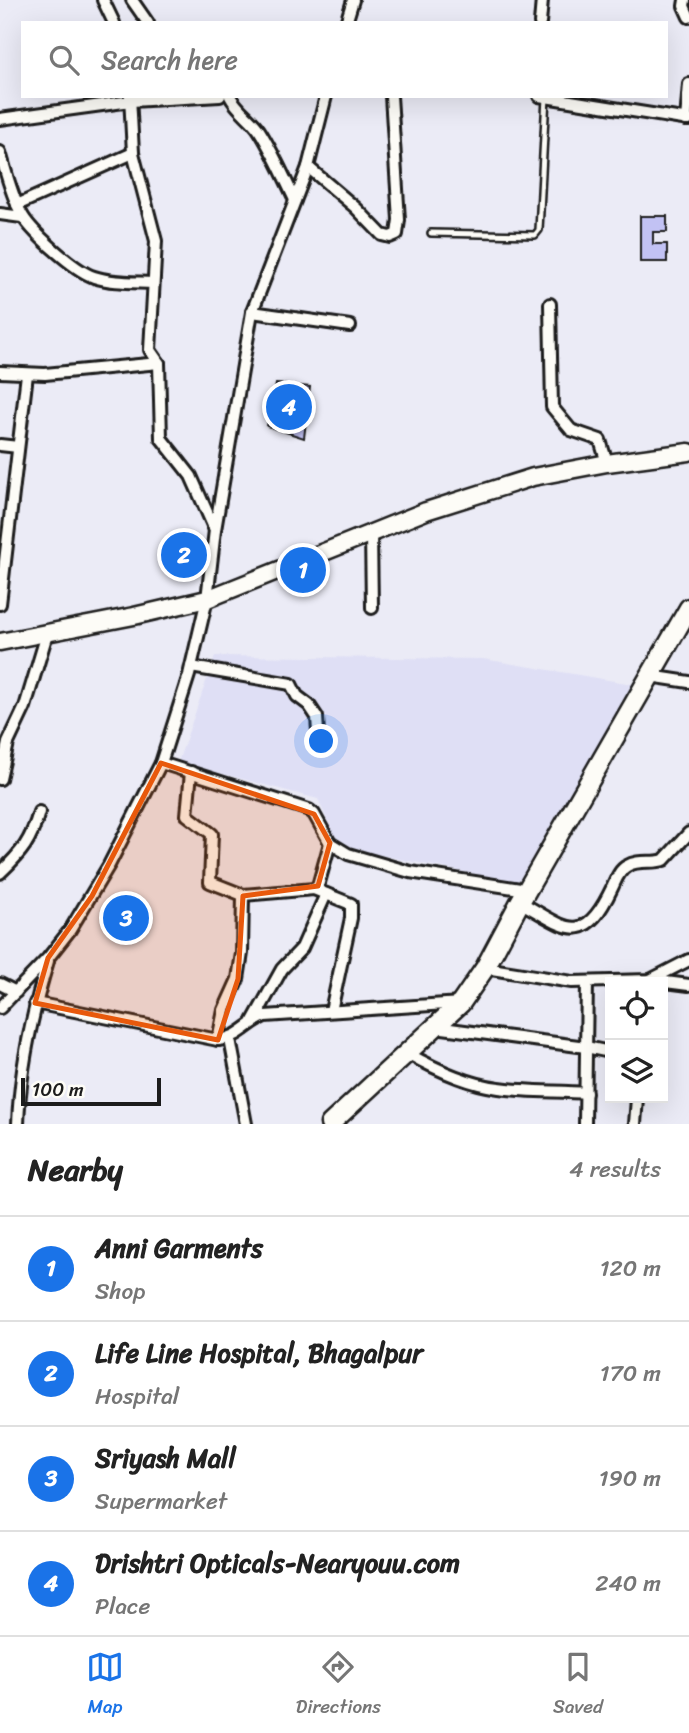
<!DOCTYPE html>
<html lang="en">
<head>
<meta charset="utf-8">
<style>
	body { margin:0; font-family:Sriracha,sans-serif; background:#f2f2f2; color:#222 }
	.controls { position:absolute; right:21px; bottom:21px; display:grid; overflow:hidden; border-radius:0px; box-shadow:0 7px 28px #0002 }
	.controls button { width:63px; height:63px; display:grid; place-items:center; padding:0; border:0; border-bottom:2px solid #e0e0e0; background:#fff; color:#222; font:35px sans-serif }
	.scale { position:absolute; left:21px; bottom:18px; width:140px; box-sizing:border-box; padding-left:7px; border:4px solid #1c1c1c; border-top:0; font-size:19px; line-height:24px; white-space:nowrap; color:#1c1c1c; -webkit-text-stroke:5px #fdfcf7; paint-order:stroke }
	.you { position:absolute; left:322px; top:742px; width:24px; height:24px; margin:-18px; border:5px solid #fff; border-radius:50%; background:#1a73e8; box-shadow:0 0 0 10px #1a73e833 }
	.badge { display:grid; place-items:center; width:46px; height:46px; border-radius:50%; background:#1a73e8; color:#fff; font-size:23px; font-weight:700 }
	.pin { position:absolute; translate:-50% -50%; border:4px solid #fff; box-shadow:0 2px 7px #0006 }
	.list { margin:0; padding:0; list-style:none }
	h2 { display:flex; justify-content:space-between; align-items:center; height:91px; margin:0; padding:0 28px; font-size:30px }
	h2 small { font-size:23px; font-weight:400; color:#767676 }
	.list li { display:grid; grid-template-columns:46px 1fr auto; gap:21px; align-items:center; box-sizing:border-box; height:105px; padding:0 28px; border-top:2px solid #e0e0e0 }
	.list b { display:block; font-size:26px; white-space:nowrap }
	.list p { margin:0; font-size:23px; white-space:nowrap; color:#767676 }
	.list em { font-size:23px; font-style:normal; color:#767676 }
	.icon { flex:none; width:38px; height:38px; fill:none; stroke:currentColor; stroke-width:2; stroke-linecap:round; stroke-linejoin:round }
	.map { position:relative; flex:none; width:689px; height:1124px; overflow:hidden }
	.search { position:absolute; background:#fff; box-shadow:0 7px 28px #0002; left:21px; right:21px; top:21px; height:77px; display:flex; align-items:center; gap:18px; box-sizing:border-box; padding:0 24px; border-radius:0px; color:#767676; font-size:26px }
	.sheet { height:511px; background:#fff }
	nav { display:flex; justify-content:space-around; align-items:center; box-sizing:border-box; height:98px; border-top:2px solid #e0e0e0; background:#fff; font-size:19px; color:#767676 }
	nav a { display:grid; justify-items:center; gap:4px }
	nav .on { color:#1a73e8 }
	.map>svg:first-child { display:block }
</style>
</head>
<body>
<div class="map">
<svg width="689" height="1124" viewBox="0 0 689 1124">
	<rect width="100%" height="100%" fill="#ebebf6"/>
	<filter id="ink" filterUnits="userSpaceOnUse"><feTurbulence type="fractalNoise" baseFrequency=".0143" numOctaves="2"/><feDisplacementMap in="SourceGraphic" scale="14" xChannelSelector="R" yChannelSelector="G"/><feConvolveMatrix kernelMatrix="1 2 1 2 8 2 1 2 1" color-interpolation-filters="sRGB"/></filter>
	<g filter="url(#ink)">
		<!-- built -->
		<polygon fill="#dfdff5" points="215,656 483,659 638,685 524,884 339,847 318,799 178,762"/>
		<!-- building -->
		<g fill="#c2c2f4" stroke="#1c1c1c" stroke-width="2">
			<polygon points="640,216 667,216 667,232 653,232 653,244 667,244 667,262 640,262"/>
			<polygon points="276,384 310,387 304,438 267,426"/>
			<polygon points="176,545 195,546 194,562 175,560"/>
		</g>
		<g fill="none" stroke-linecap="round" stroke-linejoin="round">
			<!-- service casing -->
			<g stroke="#1c1c1c" stroke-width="10">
				<polyline id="service" points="431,233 535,235 539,230 546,97"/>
			</g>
			<!-- minor casing -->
			<g stroke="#1c1c1c" stroke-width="16">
				<g id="minor">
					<polyline points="103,0 114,23"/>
					<polyline points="132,0 148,23"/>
					<polyline points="685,0 684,6 689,17"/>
					<polyline points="346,23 353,0"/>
					<polyline points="540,23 542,0"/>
					<polyline points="130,96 133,153 156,241 150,350 159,363 161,438 191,476 215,530"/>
					<path d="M230,96C237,110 251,118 259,130C273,152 284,177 295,200"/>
					<polyline points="539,96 689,120"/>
					<polyline points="0,119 131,101 220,96"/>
					<polyline points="686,120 689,84"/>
					<path d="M0,152C6,172 11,194 21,213C29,230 75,271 94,277C112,283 133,282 153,283"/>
					<polyline points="308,167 356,208 382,235 390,237 397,234 399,220 391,96"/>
					<polyline points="17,205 133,153"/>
					<polyline points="0,214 22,217"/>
					<polyline points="550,304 552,407 571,430 600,440 607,463"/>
					<polyline points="252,312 350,326"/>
					<polyline points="0,372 45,374 159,363"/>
					<polyline points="0,445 18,447"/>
					<polyline points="371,533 372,608"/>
					<polyline points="0,604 27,374"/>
					<polyline points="191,667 291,684 297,696 309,705 317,717 319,747"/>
					<polyline points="650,676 689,682"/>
					<polyline points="161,763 309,810 314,814 330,843 348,854 410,872 527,890"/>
					<polyline points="191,772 187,815 212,834 210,882 243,895 314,889 318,886 330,843"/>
					<polyline points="0,779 8,743 25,707 47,634"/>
					<path d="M0,873C22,852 31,841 39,812"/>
					<polyline points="314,889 351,904 351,918 331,1011"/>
					<path d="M520,902C567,928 583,949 612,888C616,880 619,870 627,866C638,859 652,864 664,860L689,833"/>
					<polyline points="485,968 572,982 650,980 689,960"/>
					<polyline points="650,980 689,985"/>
					<polyline points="0,984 16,992"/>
					<path d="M35,1003L218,1040C240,1038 246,1024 265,1016L461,1003"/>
					<polyline points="0,1008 48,958 70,930 109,865 161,763 189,675 207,599 215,530 252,312 308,167 326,96"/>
					<polyline points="253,1021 282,969 302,948 326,894"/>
					<polyline points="435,1027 586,1047 610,1052"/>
					<polyline points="230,1039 246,1124"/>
					<polyline points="218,1040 224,1010 238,979 242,953 243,895"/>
					<path d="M407,1053C435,1069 466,1084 499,1088C527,1092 557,1091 586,1093"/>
					<path d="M18,1124C20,1068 32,1014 48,961"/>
					<polyline points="585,1124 587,982"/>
					<polyline points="635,1124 637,1098"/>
				</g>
			</g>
			<!-- secondary casing -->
			<g stroke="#1c1c1c" stroke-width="21">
				<polyline id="secondary" points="0,642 134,616 207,599 426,511 533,477 607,463 689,452"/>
			</g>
			<!-- primary casing -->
			<g stroke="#1c1c1c" stroke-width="23">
				<polyline id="primary" points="330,1124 461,1003 485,968 520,902 689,608"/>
			</g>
			<!-- service -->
			<use href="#service" stroke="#fdfcf7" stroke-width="5"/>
			<!-- minor -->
			<use href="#minor" stroke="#fdfcf7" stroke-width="10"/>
			<!-- secondary -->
			<use href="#secondary" stroke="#fdfcf7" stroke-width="16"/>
			<!-- primary -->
			<use href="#primary" stroke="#fdfcf7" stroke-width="18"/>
		</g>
	</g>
	<!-- marked area -->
	<path fill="#e8590c" fill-opacity="0.2" stroke="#e8590c" stroke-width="5" stroke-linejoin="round" d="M161,763L314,814L330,843L318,886L243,896L238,979L218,1040L35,1003L48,958L92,896Z"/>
</svg>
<div class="controls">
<button><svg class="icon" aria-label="locate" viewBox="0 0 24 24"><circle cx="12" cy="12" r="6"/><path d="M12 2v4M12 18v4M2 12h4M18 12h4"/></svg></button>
<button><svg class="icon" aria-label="layers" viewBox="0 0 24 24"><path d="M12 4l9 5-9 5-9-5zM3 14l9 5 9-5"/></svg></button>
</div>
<div class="scale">100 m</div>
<div class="you"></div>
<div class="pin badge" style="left:303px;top:570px">1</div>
<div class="pin badge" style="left:184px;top:555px">2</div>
<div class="pin badge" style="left:126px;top:918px">3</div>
<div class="pin badge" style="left:289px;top:407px">4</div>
<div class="search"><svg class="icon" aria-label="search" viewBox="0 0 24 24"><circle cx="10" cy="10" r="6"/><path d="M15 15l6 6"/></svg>Search here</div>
</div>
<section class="sheet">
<h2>Nearby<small>4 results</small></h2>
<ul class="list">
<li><span class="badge">1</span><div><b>Anni Garments</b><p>Shop</p></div><em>120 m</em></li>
<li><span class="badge">2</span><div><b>Life Line Hospital, Bhagalpur</b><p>Hospital</p></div><em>170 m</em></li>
<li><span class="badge">3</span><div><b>Sriyash Mall</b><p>Supermarket</p></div><em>190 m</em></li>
<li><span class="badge">4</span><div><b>Drishtri Opticals-Nearyouu.com</b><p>Place</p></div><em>240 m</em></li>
</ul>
</section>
<nav>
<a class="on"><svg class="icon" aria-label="map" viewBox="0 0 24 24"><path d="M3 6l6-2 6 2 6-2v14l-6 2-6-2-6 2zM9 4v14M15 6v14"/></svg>Map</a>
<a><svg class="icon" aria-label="directions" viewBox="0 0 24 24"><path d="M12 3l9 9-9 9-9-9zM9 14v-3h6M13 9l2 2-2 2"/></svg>Directions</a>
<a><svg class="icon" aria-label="saved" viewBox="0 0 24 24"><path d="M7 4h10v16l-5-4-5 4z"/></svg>Saved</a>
</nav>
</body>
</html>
